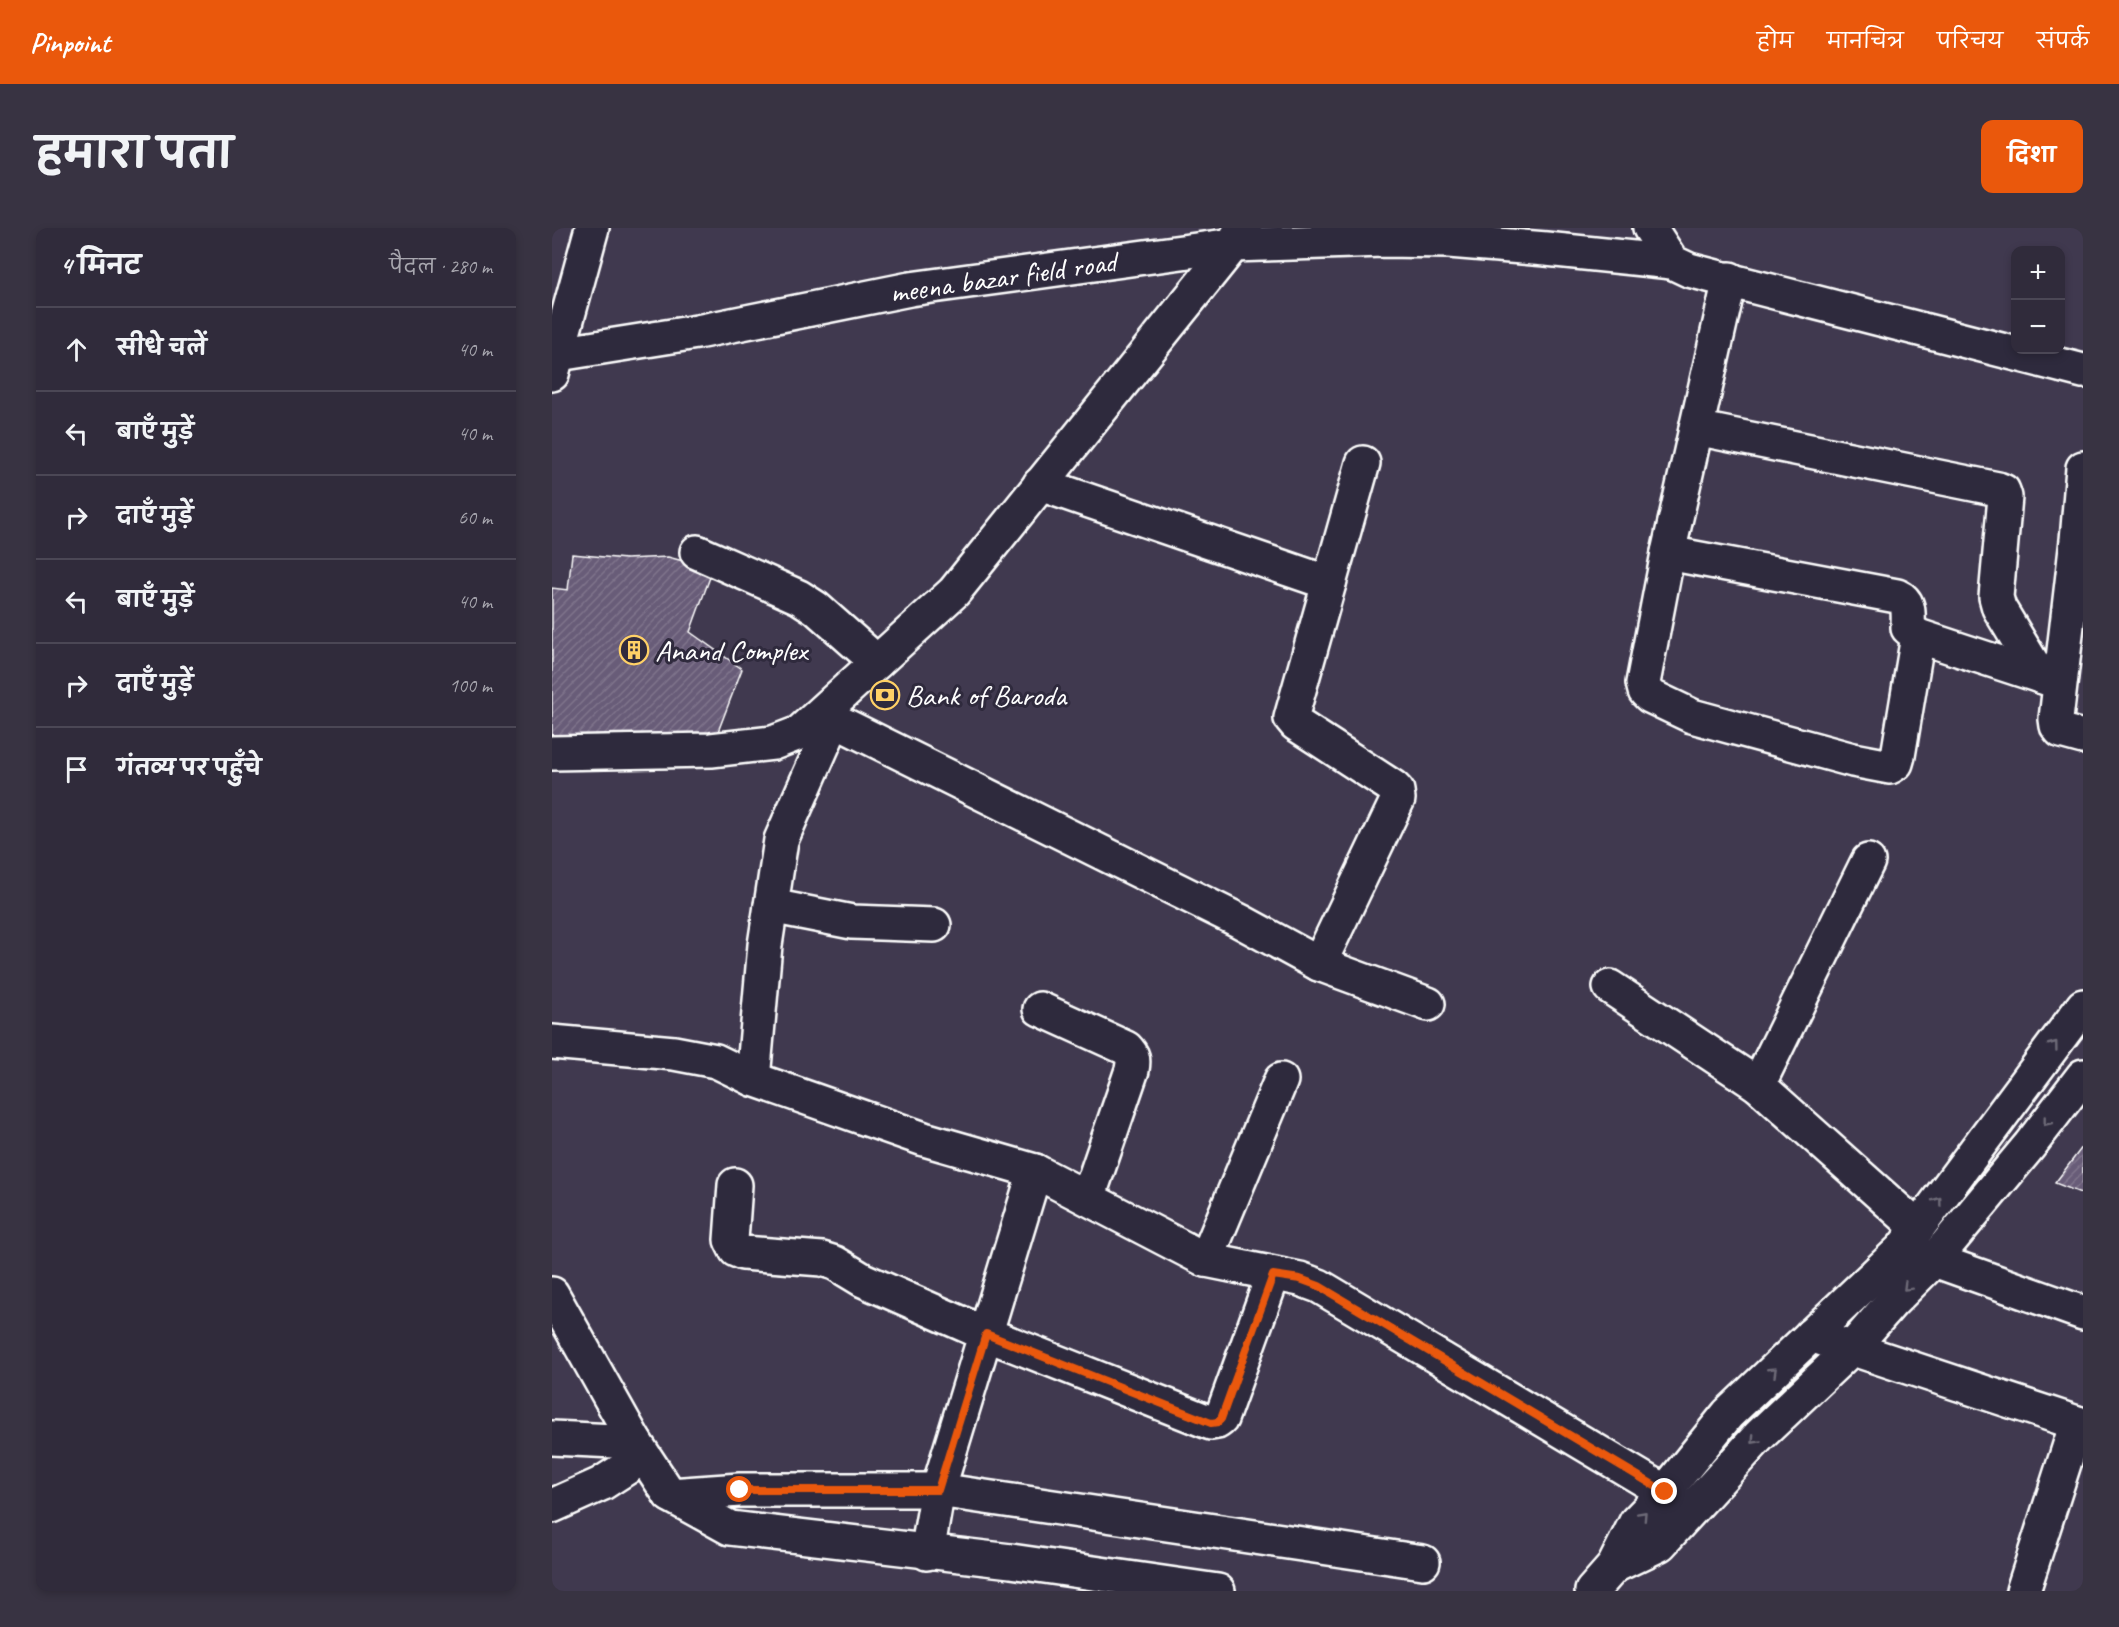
<!DOCTYPE html>
<html lang="hi">
<head>
<meta charset="utf-8">
<style>
	body { margin:0; font-family:Caveat,"Playpen Sans Deva",sans-serif; background:#383342; color:#f1f3f6 }
	.controls { position:absolute; right:18px; top:18px; display:grid; overflow:hidden; border-radius:12px; box-shadow:0 3px 9px #0003 }
	.controls button { width:54px; height:54px; display:grid; place-items:center; padding:0; border:0; border-bottom:2px solid #4b4755; background:#302b3b; color:#f1f3f6; font:30px sans-serif }
	.stop { position:absolute; width:18px; height:18px; margin:-14px; border:4px solid #ea580c; border-radius:50%; background:#fff }
	.stop.end { background:#ea580c; border-color:#fff; box-shadow:0 2px 6px #0008 }
	.list { margin:0; padding:0; list-style:none }
	h2 { display:flex; justify-content:space-between; align-items:center; height:78px; margin:0; padding:0 24px; font-size:26px }
	h2 small { font-size:20px; font-weight:400; color:#a8a7af }
	.list li { display:grid; grid-template-columns:39px 1fr auto; gap:18px; align-items:center; box-sizing:border-box; height:84px; padding:0 24px; border-top:2px solid #4b4755 }
	.list b { display:block; font-size:22px; white-space:nowrap }
	.list em { font-size:20px; font-style:normal; color:#a8a7af }
	.icon { flex:none; width:33px; height:33px; fill:none; stroke:currentColor; stroke-width:2; stroke-linecap:round; stroke-linejoin:round }
	.map { position:relative; flex:none; width:1531px; height:1363px; overflow:hidden; border-radius:12px }
	header { display:flex; align-items:center; gap:36px; box-sizing:border-box; height:84px; padding:0 30px; background:#ea580c; color:#fff }
	header strong { font-size:28px }
	nav { display:flex; gap:33px; margin-inline-start:auto; font-size:21px }
	.intro { display:flex; align-items:center; justify-content:space-between; box-sizing:border-box; height:144px; padding:0 36px }
	h1 { margin:0; font-size:42px }
	.button { padding:15px 27px; border-radius:12px; background:#ea580c; color:#fff; font-size:21px; font-weight:700 }
	main { display:flex; gap:36px; padding:0 36px }
	aside { flex:1; background:#302b3b; border-radius:12px; box-shadow:0 3px 9px #0003 }
	.map>svg:first-child { display:block }
</style>
</head>
<body>
<header>
<strong>Pinpoint</strong>
<nav><a>होम</a><a>मानचित्र</a><a>परिचय</a><a>संपर्क</a></nav>
</header>
<div class="intro"><h1>हमारा पता</h1><a class="button">दिशा</a></div>
<main>
<aside>
<h2>4 मिनट<small>पैदल · 280 m</small></h2>
<ul class="list">
<li><svg class="icon" aria-label="ahead" viewBox="0 0 24 24"><path d="M12 20V5M6 11l6-6 6 6"/></svg><div><b>सीधे चलें</b></div><em>40 m</em></li>
<li><svg class="icon" aria-label="left" viewBox="0 0 24 24"><path d="M17 20v-9H6M10 6l-5 5 5 5"/></svg><div><b>बाएँ मुड़ें</b></div><em>40 m</em></li>
<li><svg class="icon" aria-label="right" viewBox="0 0 24 24"><path d="M7 20v-9h11M14 6l5 5-5 5"/></svg><div><b>दाएँ मुड़ें</b></div><em>60 m</em></li>
<li><svg class="icon" aria-label="left" viewBox="0 0 24 24"><path d="M17 20v-9H6M10 6l-5 5 5 5"/></svg><div><b>बाएँ मुड़ें</b></div><em>40 m</em></li>
<li><svg class="icon" aria-label="right" viewBox="0 0 24 24"><path d="M7 20v-9h11M14 6l5 5-5 5"/></svg><div><b>दाएँ मुड़ें</b></div><em>100 m</em></li>
<li><svg class="icon" aria-label="arrive" viewBox="0 0 24 24"><path d="M6 21V4h12l-3 4 3 4H6"/></svg><div><b>गंतव्य पर पहुँचे</b></div></li>
</ul>
</aside>
<div class="map">
<svg width="1531" height="1363" viewBox="0 0 1531 1363">
	<defs>
		<pattern id="building-hatch" width="6" height="6" patternUnits="userSpaceOnUse" patternTransform="scale(1.5)"><rect width="6" height="6" fill="#685c78"/><path d="M-1 1l2-2M0 6l6-6M5 7l2-2" fill="none" stroke="#7f748c"/></pattern>
	</defs>
	<rect width="100%" height="100%" fill="#40394f"/>
	<filter id="ink" filterUnits="userSpaceOnUse"><feTurbulence type="fractalNoise" baseFrequency=".0167" numOctaves="2"/><feDisplacementMap in="SourceGraphic" scale="12" xChannelSelector="R" yChannelSelector="G"/><feConvolveMatrix kernelMatrix="1 2 1 2 8 2 1 2 1" color-interpolation-filters="sRGB"/></filter>
	<g filter="url(#ink)">
		<!-- building -->
		<g fill="url(#building-hatch)" stroke="#fff" stroke-width="1.5">
			<polygon points="20,326 74,331 116,329 161,341 138,404 190,441 162,514 0,516 0,360 16,362"/>
			<polygon points="1531,918 1531,966 1503,955"/>
		</g>
		<g fill="none" stroke-linecap="round" stroke-linejoin="round">
			<!-- minor casing -->
			<g stroke="#fff" stroke-width="38">
				<g id="minor">
					<polyline points="1178,51 1116,325 1091,455 1093,463 1098,468 1140,488 1301,532 1338,539 1344,535 1346,528 1366,408"/>
					<polyline points="0,127 145,104 358,61 681,17 831,12 897,13 994,21 1120,34"/>
					<polyline points="0,146 40,0"/>
					<polyline points="1144,200 1446,261 1451,263 1453,269 1444,369 1447,380 1488,448"/>
					<polyline points="1531,240 1525,312 1504,491 1505,498 1509,503 1531,509"/>
					<polyline points="488,256 777,355"/>
					<polyline points="145,324 247,369 264,380 325,434"/>
					<path d="M1116,325L1345,368C1359,374 1356,387 1356,400L1366,408L1497,451"/>
					<polyline points="274,481 282,492 688,693 767,736 876,776"/>
					<polyline points="0,525 159,522 221,515 247,505 402,364 681,17 686,7"/>
					<polyline points="219,678 300,694 382,697"/>
					<polyline points="767,736 846,571 845,563 841,559 744,496 739,490 811,235"/>
					<polyline points="1058,759 1206,857 1366,1000"/>
					<path d="M488,781L574,820C581,827 582,831 580,842L536,970"/>
					<polyline points="0,814 122,825 164,833 201,851 372,911 483,943 654,1032 748,1051 767,1058 1113,1264"/>
					<polyline points="201,851 213,717 229,612 282,492"/>
					<polyline points="1206,857 1316,633"/>
					<polyline points="183,957 179,1012 184,1022 191,1025 270,1031 283,1035 311,1052 434,1106 659,1195 665,1194 669,1191 721,1047"/>
					<polyline points="1357,1023 1531,1085"/>
					<polyline points="654,1032 729,852"/>
					<polyline points="0,1066 83,1214 118,1267 178,1300 459,1333 666,1363"/>
					<polyline points="1259,1107 1531,1197"/>
					<polyline points="0,1210 83,1214"/>
					<polyline points="118,1267 188,1262 386,1262 483,943"/>
					<polyline points="0,1278 49,1256 91,1229"/>
					<polyline points="375,1325 386,1262 871,1334"/>
					<polyline points="1471,1363 1525,1195"/>
				</g>
			</g>
			<!-- major casing -->
			<g stroke="#fff" stroke-width="38">
				<g id="major">
					<polyline points="1098,0 1120,34 1137,42 1531,143"/>
					<polyline points="1062,1338 1108,1316 1208,1207 1300,1120 1340,1074 1382,1032 1478,917 1531,848"/>
					<polyline points="1040,1363 1062,1338 1084,1294 1113,1264 1176,1186 1350,1021 1531,778"/>
				</g>
			</g>
			<!-- minor -->
			<use href="#minor" stroke="#2f2a3d" stroke-width="33"/>
			<!-- major -->
			<use href="#major" stroke="#2f2a3d" stroke-width="33"/>
		</g>
		<!-- one-way arrows -->
		<defs><path id="oneway-chevron" d="M-2-3.5L2.5 0L-2 3.5" fill="none" stroke-width="1.6" stroke-linecap="round" stroke-linejoin="round" transform="scale(1.5)"/></defs>
		<g stroke="#6d6a77">
			<use href="#oneway-chevron" transform="translate(1502 817) rotate(-53)"/>
			<use href="#oneway-chevron" transform="translate(1495 894) rotate(128)"/>
			<use href="#oneway-chevron" transform="translate(1386 973) rotate(-53)"/>
			<use href="#oneway-chevron" transform="translate(1355 1059) rotate(135)"/>
			<use href="#oneway-chevron" transform="translate(1221 1143) rotate(-44)"/>
			<use href="#oneway-chevron" transform="translate(1203 1212) rotate(133)"/>
			<use href="#oneway-chevron" transform="translate(1091 1287) rotate(-47)"/>
		</g>
	</g>
	<g fill="none" stroke-linecap="round" stroke-linejoin="round" filter="url(#ink)">
		<!-- route -->
		<polyline stroke="#ea580c" stroke-width="8" points="188,1262 386,1262 434,1106 659,1195 666,1194 669,1191 721,1047 748,1051 767,1058 1113,1264"/>
	</g>
	<!-- icons -->
	<defs>
		<g id="building-ring" transform="scale(1.5)"><circle r="9.5" fill="#2f2a3d" stroke="#ffd166" stroke-width="1.5"/><path d="M-4-6H4V6H1V3H-1V6H-4ZM-2.5-4.3h1.7v1.8h-1.7ZM.8-4.3h1.7v1.8H.8ZM-2.5-1h1.7V.8h-1.7ZM.8-1h1.7V.8H.8Z" fill="#ffd166"/></g>
		<g id="bank-ring" transform="scale(1.5)"><circle r="9.5" fill="#2f2a3d" stroke="#ffd166" stroke-width="1.5"/><path d="M-6-4H6V4H-6ZM0-2.3a2.3 2.3 0 1 0 0 4.6a2.3 2.3 0 1 0 0-4.6Z" fill="#ffd166"/></g>
	</defs>
	<g fill-rule="evenodd">
		<use href="#building-ring" x="82" y="422"/>
		<use href="#bank-ring" x="333" y="467"/>
	</g>
	<g text-anchor="middle" dominant-baseline="central" stroke-width="6" stroke-linejoin="round" paint-order="stroke">
		<!-- street labels -->
		<g font-size="30" fill="#fff" stroke="#2f2a3d">
			<text transform="translate(451 49) rotate(-8)">meena bazar field road</text>
		</g>
		<!-- poi labels -->
		<g font-size="30" fill="#fff" stroke="#2f2a3d" text-anchor="start">
			<text x="103" y="422">Anand Complex</text>
			<text x="354" y="467">Bank of Baroda</text>
		</g>
	</g>
</svg>
<div class="controls">
<button>+</button>
<button>−</button>
</div>
<div class="stop" style="left:188px;top:1262px"></div>
<div class="stop end" style="left:1113px;top:1264px"></div>
</div>
</main>
</body>
</html>
